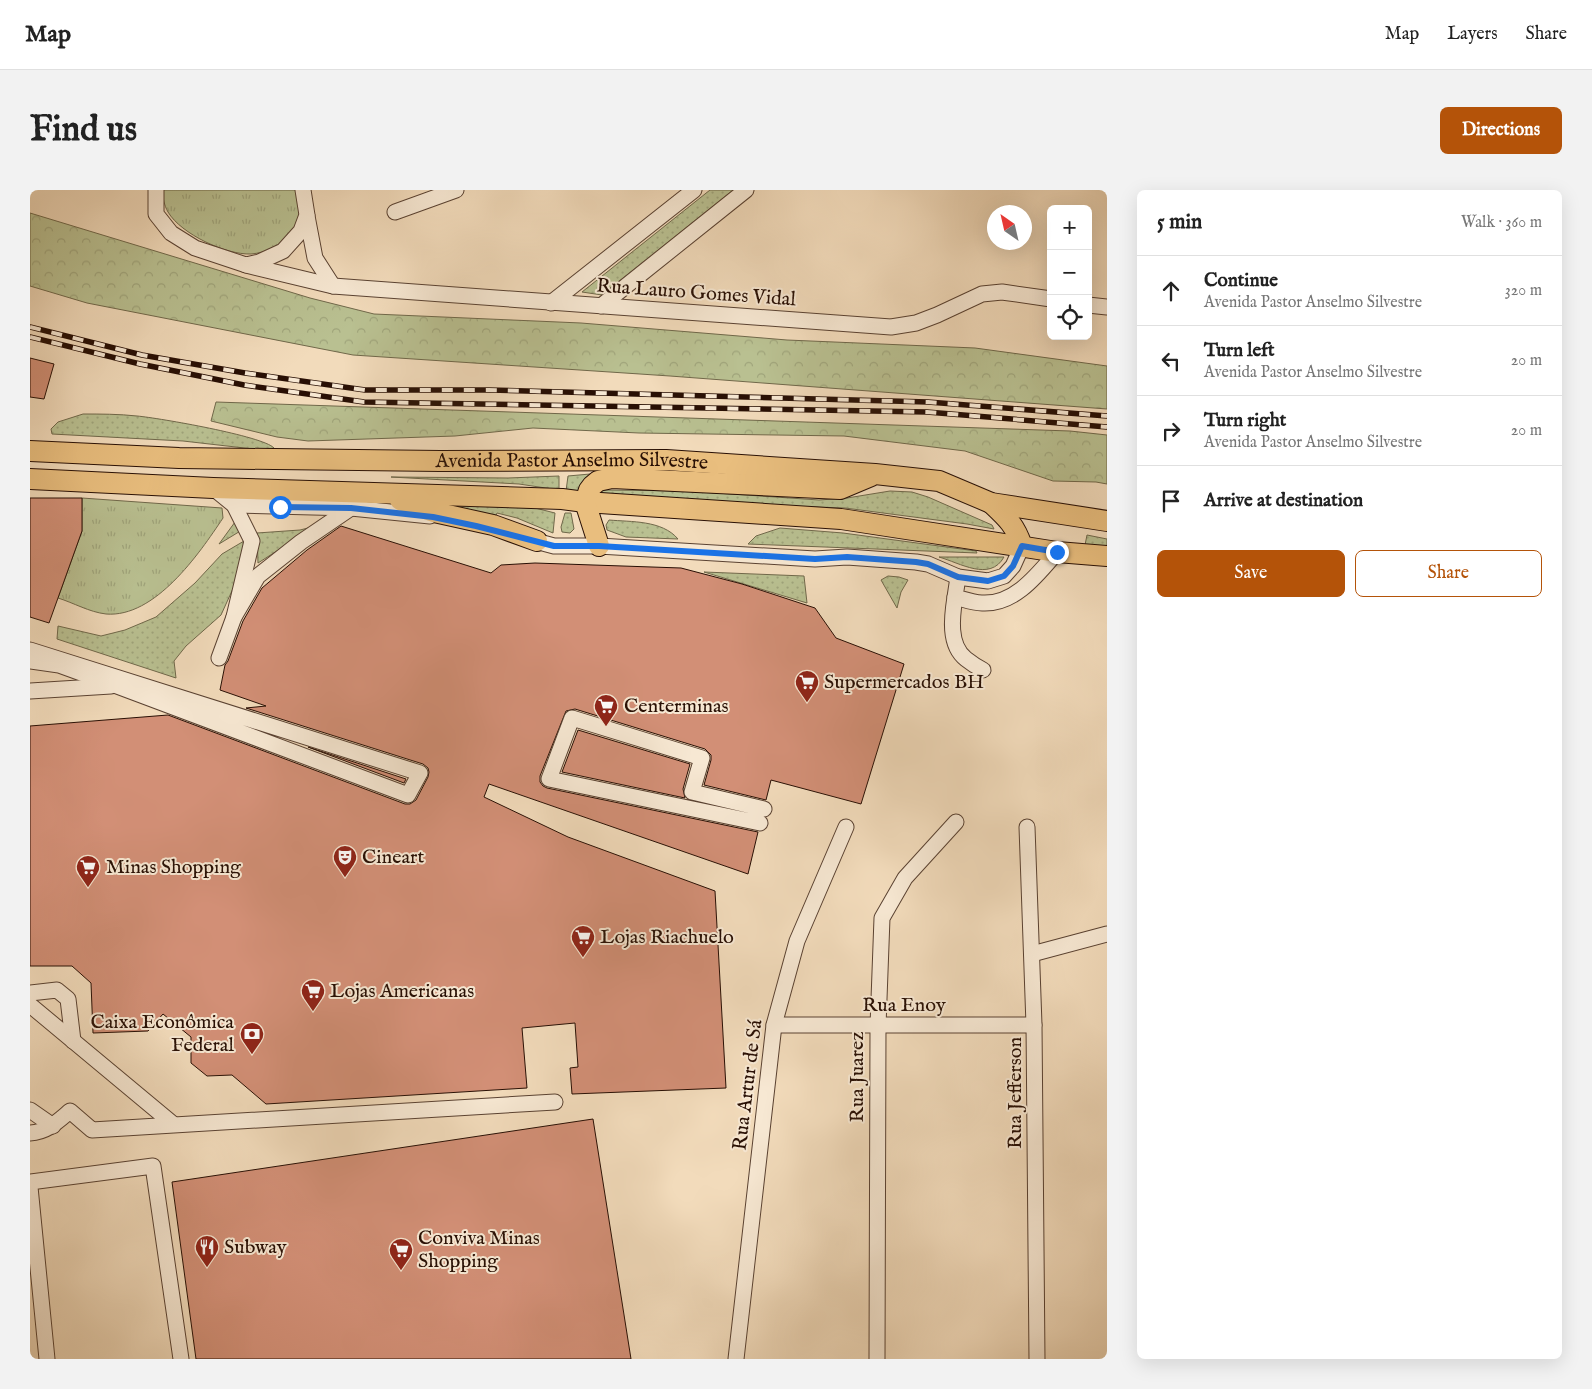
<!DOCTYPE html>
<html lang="en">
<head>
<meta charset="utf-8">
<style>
	body { margin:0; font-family:"IM FELL English",serif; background:#f2f2f2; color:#222 }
	.controls { position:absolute; right:15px; top:15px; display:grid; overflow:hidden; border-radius:8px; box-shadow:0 5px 20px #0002 }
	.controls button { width:45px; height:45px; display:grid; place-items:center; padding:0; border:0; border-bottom:1px solid #e0e0e0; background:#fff; color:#222; font:25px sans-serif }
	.compass { position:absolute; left:957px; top:15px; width:45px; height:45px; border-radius:50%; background:#fff; box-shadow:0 5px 20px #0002; rotate:326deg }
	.stop { position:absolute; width:15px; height:15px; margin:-11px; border:4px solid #1a73e8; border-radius:50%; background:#fff }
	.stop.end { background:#1a73e8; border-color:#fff; box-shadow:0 1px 5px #0008 }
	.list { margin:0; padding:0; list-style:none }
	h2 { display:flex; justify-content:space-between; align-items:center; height:65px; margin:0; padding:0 20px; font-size:21px }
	h2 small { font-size:16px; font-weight:400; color:#767676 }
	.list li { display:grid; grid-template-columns:32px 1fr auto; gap:15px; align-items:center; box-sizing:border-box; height:70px; padding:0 20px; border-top:1px solid #e0e0e0 }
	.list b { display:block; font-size:19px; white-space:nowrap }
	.list p { margin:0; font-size:16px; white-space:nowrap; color:#767676 }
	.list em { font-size:16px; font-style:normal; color:#767676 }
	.actions { display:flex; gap:10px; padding:15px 20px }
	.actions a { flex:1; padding:11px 0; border:1px solid #b45309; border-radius:8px; text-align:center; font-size:18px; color:#b45309 }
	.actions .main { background:#b45309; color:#fff }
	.icon { flex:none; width:28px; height:28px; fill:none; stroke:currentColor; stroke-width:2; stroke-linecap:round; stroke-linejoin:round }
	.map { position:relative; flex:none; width:1077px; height:1169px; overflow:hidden; border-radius:8px }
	header { display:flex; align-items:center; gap:30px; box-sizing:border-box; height:70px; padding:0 25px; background:#fff; border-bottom:1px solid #e0e0e0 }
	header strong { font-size:24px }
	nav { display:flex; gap:28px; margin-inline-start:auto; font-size:18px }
	.intro { display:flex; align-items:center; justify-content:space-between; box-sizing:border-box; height:120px; padding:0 30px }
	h1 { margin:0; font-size:35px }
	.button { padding:12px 22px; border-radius:8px; background:#b45309; color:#fff; font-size:18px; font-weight:700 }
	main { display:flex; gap:30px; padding:0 30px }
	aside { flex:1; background:#fff; border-radius:8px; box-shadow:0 5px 20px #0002 }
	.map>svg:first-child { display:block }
</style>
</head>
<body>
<header>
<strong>Map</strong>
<nav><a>Map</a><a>Layers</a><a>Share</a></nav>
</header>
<div class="intro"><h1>Find us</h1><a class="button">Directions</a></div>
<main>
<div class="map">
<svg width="1077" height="1169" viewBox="0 0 1077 1169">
	<defs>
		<pattern id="grass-dots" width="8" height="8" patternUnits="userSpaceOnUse" patternTransform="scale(1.25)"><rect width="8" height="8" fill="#b9c091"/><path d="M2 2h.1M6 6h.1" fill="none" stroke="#9fa47b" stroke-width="1.8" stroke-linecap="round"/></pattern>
		<pattern id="forest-crowns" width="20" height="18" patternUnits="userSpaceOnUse" patternTransform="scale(1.25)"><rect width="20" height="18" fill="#b9c091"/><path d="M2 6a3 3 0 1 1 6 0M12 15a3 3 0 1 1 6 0" fill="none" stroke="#9fa47b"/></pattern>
		<pattern id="park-tufts" width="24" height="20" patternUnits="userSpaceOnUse" patternTransform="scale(1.25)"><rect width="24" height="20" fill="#b9c091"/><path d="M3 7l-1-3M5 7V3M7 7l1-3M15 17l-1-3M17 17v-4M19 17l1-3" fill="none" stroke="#9fa47b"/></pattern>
	</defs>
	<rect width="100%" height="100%" fill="#f2dbbb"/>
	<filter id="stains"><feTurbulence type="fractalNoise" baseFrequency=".004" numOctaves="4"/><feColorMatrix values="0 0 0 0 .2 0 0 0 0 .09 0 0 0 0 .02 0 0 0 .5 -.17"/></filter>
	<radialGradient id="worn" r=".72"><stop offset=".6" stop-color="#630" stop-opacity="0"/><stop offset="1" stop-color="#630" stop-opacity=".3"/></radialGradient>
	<!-- grass -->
	<g fill="url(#grass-dots)" stroke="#70684a">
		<polygon points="680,0 703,0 572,105 552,102"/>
		<path d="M53,224C70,224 89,224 107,226C129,228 233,246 244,258L232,260L153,251L22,244L21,239L28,232Z"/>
		<polygon points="560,284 547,302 536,301 538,286"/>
		<polygon points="529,286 529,300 489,294 361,287 478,288"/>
		<polygon points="573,300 657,301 789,310 817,308 860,301 882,302 898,307 962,335 964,339 937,334 815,318 724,315 569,304 569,301"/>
		<polygon points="407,315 505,318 525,323 523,343 487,328 467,323 465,328"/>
		<polygon points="535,323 541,323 544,339 540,343 532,342 531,337"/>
		<path d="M579,330C601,332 632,330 648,349L596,347L577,340L576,335Z"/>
		<polygon points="205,332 212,340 189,354"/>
		<polygon points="286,336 228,373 227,343 270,340"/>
		<polygon points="750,338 813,343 946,361 947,363 718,354 726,346"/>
		<polygon points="1057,345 1077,349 1077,358 1055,355"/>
		<polygon points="214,351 216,357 206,392 191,425 156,456 144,471 146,488 27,449 28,436 71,446 95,440 126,427 165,393 192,364"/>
		<path d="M909,367H974C960,392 930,373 909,367Z"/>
		<polygon points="674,382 774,386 777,413"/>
		<polygon points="858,386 869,387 878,390 871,402 867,418 851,390"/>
	</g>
	<!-- forest -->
	<g fill="url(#forest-crowns)" stroke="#70684a">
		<polygon points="0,23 280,108 344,124 551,133 757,150 945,158 1077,176 1077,219 640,186 323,165 57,113 0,96"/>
		<polygon points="186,212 1040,241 1077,245 1077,294 1066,292 1023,291 935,261 814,246 609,243 503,238 425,246 278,251 247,247 181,231"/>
	</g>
	<!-- park -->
	<g fill="url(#park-tufts)" stroke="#70684a">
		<path d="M132,0H267C268,8 271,19 270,27C269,34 263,40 259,46C250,56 235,63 221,64C196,65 151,44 138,22C134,15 133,8 132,0Z"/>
		<path d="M52,308L192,318L193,328C169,364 125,428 76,424C59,422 44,413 28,408L52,341Z"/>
	</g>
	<!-- building -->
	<g fill="#d28f76" stroke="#280f04">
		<polygon points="0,168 24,174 14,209 0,207"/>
		<polygon points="0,308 52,308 52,341 19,433 0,427"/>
		<polygon points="311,336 461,383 471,375 505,373 651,378 712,394 785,418 806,448 874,474 831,614 741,590 736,610 674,595 681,570 681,565 675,559 545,519 536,521 510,586 510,592 513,596 517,598 728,642 718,684 459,594 454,607 538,647 685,701 696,898 542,904 540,878 548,877 545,833 492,838 497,898 236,914 202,885 177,886 161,873 161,847 133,824 118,841 63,843 61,793 42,776 0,776 0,536 138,525 375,614 380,614 386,610 398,587 399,582 398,578 393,574 216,518 236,516 190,500 195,475 198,471 213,431 232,398 277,360"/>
		<polygon points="548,540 660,574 653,599 655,608 532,582"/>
		<polygon points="278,557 376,589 374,593"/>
		<polygon points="563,929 601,1169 166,1169 142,992"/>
	</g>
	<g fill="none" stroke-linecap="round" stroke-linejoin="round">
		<!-- minor casing -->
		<g stroke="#5a4232" stroke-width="17">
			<g id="minor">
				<polyline points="126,0 126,24 141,43 165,58 216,75 229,72 253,61 271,41 277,25 273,0"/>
				<polyline points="365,22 426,0"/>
				<polyline points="277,26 285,68 303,96"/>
				<polyline points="216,75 303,96 861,137 886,133 907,125 952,104 972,102 1021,109"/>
				<polyline points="521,113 664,0"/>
				<polyline points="1058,115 1077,117"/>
				<polyline points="571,116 716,0"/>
				<polyline points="183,298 204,315 321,318 400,326"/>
				<polyline points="498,349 524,356 569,356 785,369 817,367 886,372 898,374 928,387 958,391 974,386 983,376 992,356"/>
				<path d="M928,387L925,407C933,409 943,413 952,413C985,415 1008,384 1027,362"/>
				<path d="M925,407C922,426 918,455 936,469C941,473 947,477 953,480"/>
				<polyline points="204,427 228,386 271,352 321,318"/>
				<polyline points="0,460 390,583 378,605 87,496 29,475 0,471"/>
				<polyline points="189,468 204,427 222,351 204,315"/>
				<polyline points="0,501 81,496"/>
				<polyline points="730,633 519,589 542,528 672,568 662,602 734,619"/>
				<polyline points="997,637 1004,835 1007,1169"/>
				<polyline points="1002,764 1077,744"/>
				<polyline points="0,803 27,800 38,809 43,851"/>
				<polyline points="0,815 143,934"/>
				<polyline points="744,835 1004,835"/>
				<polyline points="0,920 23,936"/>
				<path d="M0,943C17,942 27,932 40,921L62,940L525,912"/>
				<polyline points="0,992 123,976 151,1169"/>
				<polyline points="0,997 17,1169"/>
				<polyline points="706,1169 744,835 767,751 816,637"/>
				<polyline points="847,1169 848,836 852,728 875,688 926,632"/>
			</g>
		</g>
		<!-- major casing -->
		<g stroke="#280f04" stroke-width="22">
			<g id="major">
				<path id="s1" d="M0,261L149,268L410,271L636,270L845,284L909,291L961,313L1077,331"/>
				<polyline points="0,289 183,298 532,309 555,312 811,329 1027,362 1077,366"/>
				<polyline points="370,310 404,322 463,335 507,351"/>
				<path d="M961,313C977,328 985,335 992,356"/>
				<polyline points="569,356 555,312 559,300 562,296 568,291 582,288 810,299 841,286"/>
			</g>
		</g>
		<!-- minor -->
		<use href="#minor" stroke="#f7e8d3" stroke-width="15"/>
		<!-- major -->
		<use href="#major" stroke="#e9be7e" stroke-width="20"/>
		<!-- rail casing -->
		<g stroke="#280f04" stroke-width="5.5">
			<g id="rail">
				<polyline points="0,137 112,165 215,183 335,200 459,200 898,212 1077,226"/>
				<polyline points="0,147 110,174 214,195 334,212 897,222 1077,237"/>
			</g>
		</g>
		<!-- rail -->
		<use href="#rail" stroke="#f7e8d3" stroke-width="4" stroke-dasharray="11" stroke-linecap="butt"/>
	</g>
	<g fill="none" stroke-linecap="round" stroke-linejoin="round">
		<!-- route -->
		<polyline stroke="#1a73e8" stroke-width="6" points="250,317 321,318 403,327 446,336 524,356 569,356 785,369 817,367 886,372 898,374 928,387 958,391 974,386 983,376 992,356 1027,362"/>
	</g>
	<!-- icons -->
	<defs>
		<g id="supermarket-pin" transform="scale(1.25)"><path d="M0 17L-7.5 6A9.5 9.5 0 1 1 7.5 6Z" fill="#8f2418" stroke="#f7e8d3"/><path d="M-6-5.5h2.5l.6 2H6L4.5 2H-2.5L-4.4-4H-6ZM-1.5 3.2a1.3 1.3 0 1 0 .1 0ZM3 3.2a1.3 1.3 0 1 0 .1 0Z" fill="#fff"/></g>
		<g id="theatre-pin" transform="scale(1.25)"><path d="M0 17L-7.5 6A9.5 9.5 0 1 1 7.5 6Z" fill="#8f2418" stroke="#f7e8d3"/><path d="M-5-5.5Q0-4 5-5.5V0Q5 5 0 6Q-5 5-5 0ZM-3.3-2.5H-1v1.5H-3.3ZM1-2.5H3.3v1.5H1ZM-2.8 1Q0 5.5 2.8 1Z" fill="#fff"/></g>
		<g id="bank-pin" transform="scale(1.25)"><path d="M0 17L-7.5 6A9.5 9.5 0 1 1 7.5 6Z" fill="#8f2418" stroke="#f7e8d3"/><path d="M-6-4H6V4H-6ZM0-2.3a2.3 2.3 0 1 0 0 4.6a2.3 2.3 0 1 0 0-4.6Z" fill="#fff"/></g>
		<g id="restaurant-pin" transform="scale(1.25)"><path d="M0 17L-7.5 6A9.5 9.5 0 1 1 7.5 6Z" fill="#8f2418" stroke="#f7e8d3"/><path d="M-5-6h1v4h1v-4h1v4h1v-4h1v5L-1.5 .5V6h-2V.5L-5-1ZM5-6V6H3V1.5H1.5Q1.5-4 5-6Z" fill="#fff"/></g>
	</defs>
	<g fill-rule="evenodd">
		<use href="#supermarket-pin" x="777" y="492"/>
		<use href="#supermarket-pin" x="576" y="516"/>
		<use href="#theatre-pin" x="315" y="667"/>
		<use href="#supermarket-pin" x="58" y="677"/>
		<use href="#supermarket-pin" x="553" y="747"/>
		<use href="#supermarket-pin" x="283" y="801"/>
		<use href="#bank-pin" x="222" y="844"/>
		<use href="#restaurant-pin" x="177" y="1057"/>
		<use href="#supermarket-pin" x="371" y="1060"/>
	</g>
	<g text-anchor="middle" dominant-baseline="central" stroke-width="4" stroke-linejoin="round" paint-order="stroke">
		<!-- street labels -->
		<g font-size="20" fill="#280f04" stroke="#f7e8d3">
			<text transform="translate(666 103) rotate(4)">Rua Lauro Gomes Vidal</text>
			<text stroke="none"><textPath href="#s1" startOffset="542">Avenida Pastor Anselmo Silvestre</textPath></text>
			<text x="874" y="815">Rua Enoy</text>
			<text transform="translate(827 887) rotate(-90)">Rua Juarez</text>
			<text transform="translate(718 895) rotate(-83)">Rua Artur de Sá</text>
			<text transform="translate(985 903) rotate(-90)">Rua Jefferson</text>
		</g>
		<!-- poi labels -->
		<g font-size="20" fill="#280f04" stroke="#f7e8d3" text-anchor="start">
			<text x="794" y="492">Supermercados BH</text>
			<text x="594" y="516">Centerminas</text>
			<text x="332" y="667">Cineart</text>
			<text x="76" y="677">Minas Shopping</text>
			<text x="570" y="747">Lojas Riachuelo</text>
			<text x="300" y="801">Lojas Americanas</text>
			<text x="204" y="832" text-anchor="end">Caixa Econômica<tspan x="204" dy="23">Federal</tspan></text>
			<text x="388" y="1048">Conviva Minas<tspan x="388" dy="23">Shopping</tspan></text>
			<text x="194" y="1057">Subway</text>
		</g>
	</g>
	<rect width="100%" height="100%" filter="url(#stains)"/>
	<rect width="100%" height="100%" fill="url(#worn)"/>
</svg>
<div class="controls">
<button>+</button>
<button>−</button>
<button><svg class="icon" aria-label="locate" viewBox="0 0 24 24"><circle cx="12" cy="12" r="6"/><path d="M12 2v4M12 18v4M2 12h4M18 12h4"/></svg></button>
</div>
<svg class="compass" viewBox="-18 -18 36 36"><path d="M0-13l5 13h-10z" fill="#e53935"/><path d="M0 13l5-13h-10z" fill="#767676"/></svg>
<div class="stop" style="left:250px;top:317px"></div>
<div class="stop end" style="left:1027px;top:362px"></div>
</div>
<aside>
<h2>5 min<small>Walk · 360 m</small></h2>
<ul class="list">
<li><svg class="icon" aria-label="ahead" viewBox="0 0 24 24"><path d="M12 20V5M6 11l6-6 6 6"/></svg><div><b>Continue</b><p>Avenida Pastor Anselmo Silvestre</p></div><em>320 m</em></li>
<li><svg class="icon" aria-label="left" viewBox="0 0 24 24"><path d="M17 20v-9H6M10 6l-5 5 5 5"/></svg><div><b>Turn left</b><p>Avenida Pastor Anselmo Silvestre</p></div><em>20 m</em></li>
<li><svg class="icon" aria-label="right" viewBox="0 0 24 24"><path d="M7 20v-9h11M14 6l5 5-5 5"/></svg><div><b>Turn right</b><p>Avenida Pastor Anselmo Silvestre</p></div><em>20 m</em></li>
<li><svg class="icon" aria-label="arrive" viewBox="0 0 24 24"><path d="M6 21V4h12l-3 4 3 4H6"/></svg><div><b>Arrive at destination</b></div></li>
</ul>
<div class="actions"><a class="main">Save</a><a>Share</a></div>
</aside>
</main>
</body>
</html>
